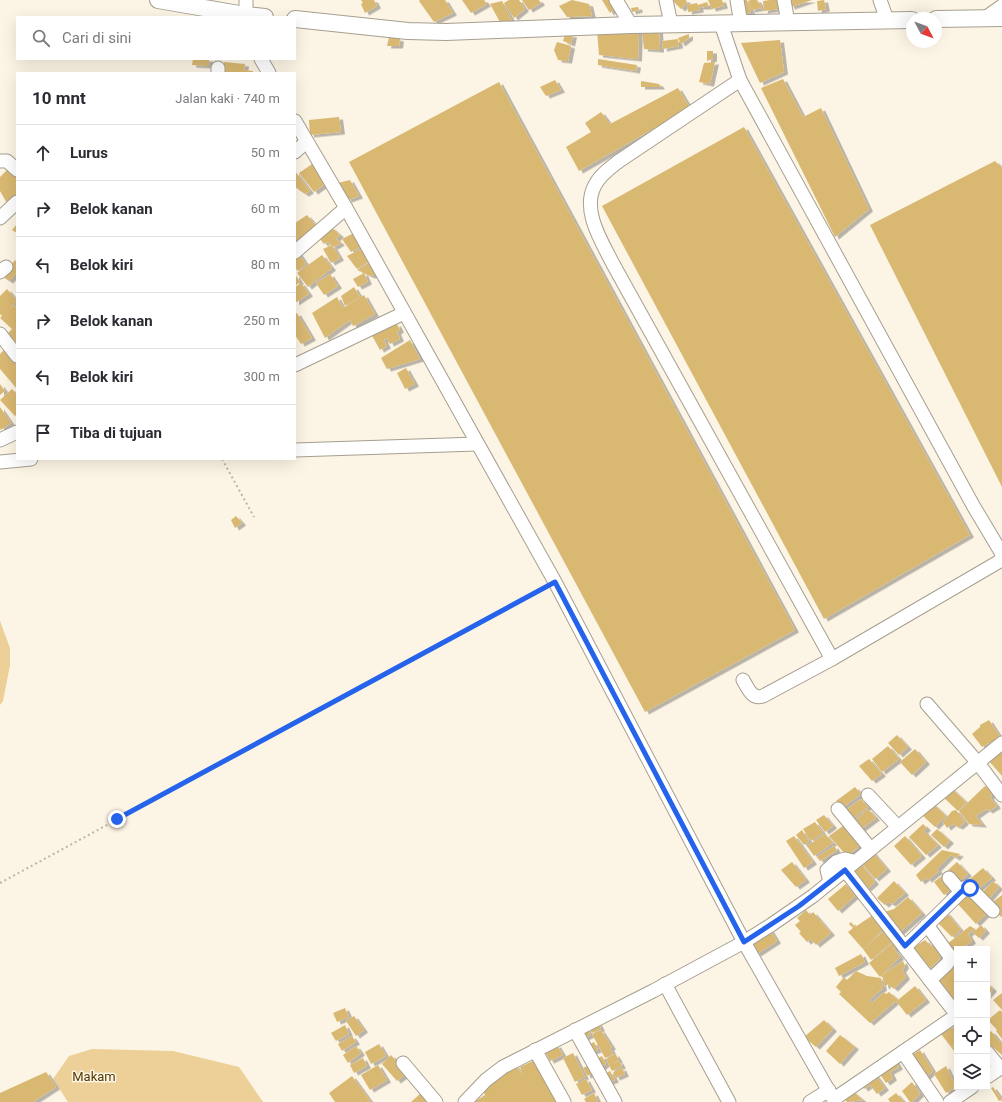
<!DOCTYPE html>
<html lang="id">
<head>
<meta charset="utf-8">
<style>
	body { margin:0; font-family:Roboto,sans-serif; background:#f2f2f3; color:#2b2b33 }
	.controls { position:absolute; right:12px; bottom:12px; display:grid; overflow:hidden; border-radius:0px; box-shadow:0 4px 16px #0002 }
	.controls button { width:36px; height:36px; display:grid; place-items:center; padding:0; border:0; border-bottom:1px solid #e1e1e2; background:#fff; color:#2b2b33; font:20px sans-serif }
	.compass { position:absolute; left:906px; top:12px; width:36px; height:36px; border-radius:50%; background:#fff; box-shadow:0 4px 16px #0002; rotate:131deg }
	.stop { position:absolute; width:12px; height:12px; margin:-9px; border:3px solid #2563eb; border-radius:50%; background:#fff }
	.stop.end { background:#2563eb; border-color:#fff; box-shadow:0 1px 4px #0008 }
	.list { margin:0; padding:0; list-style:none }
	h2 { display:flex; justify-content:space-between; align-items:center; height:52px; margin:0; padding:0 16px; font-size:17px }
	h2 small { font-size:13px; font-weight:400; color:#7c7c81 }
	.list li { display:grid; grid-template-columns:26px 1fr auto; gap:12px; align-items:center; box-sizing:border-box; height:56px; padding:0 16px; border-top:1px solid #e1e1e2 }
	.list b { display:block; font-size:15px; white-space:nowrap }
	.list em { font-size:13px; font-style:normal; color:#7c7c81 }
	.icon { flex:none; width:22px; height:22px; fill:none; stroke:currentColor; stroke-width:2; stroke-linecap:round; stroke-linejoin:round }
	.map { position:relative; flex:none; width:1002px; height:1102px; overflow:hidden }
	.search { position:absolute; background:#fff; box-shadow:0 4px 16px #0002; left:16px; top:16px; width:280px; height:44px; display:flex; align-items:center; gap:10px; box-sizing:border-box; padding:0 14px; border-radius:0px; color:#7c7c81; font-size:15px }
	.panel { position:absolute; background:#fff; box-shadow:0 4px 16px #0002; left:16px; top:72px; width:280px; height:388px; border-radius:0px }
	.map>svg:first-child { display:block }
</style>
</head>
<body>
<div class="map">
<svg width="1002" height="1102" viewBox="0 0 1002 1102">
	<defs>
		<filter id="shadow"><feDropShadow dx="4" dy="2.5" stdDeviation="0" flood-color="#0004"/></filter>
	</defs>
	<rect width="100%" height="100%" fill="#fcf4e4"/>
	<!-- green -->
	<g fill="#ecd098">
		<polygon points="0,621 10,648 10,665 3,701 0,705"/>
		<polygon points="92,1049 173,1051 239,1067 263,1102 68,1102 53,1079 69,1056"/>
	</g>
	<!-- building -->
	<g fill="#d9b872" filter="url(#shadow)">
		<polygon points="361,0 374,0 377,6 365,13 361,4 363,3"/>
		<polygon points="420,0 445,0 453,13 434,22 419,1"/>
		<polygon points="462,0 484,0 487,4 471,13"/>
		<polygon points="509,0 519,0 525,9 514,18 504,3"/>
		<polygon points="522,0 539,0 541,3 529,10"/>
		<polygon points="572,0 589,4 592,16 567,17 559,6"/>
		<polygon points="602,0 615,0 618,5 610,13"/>
		<polygon points="672,0 686,0 687,3 681,9"/>
		<polygon points="708,0 722,0 724,6 712,9"/>
		<polygon points="739,0 747,0 751,12 744,14"/>
		<polygon points="751,0 757,0 762,8 751,10 748,1"/>
		<polygon points="770,0 783,0 785,8 764,11 763,1"/>
		<polygon points="788,0 812,0 791,7"/>
		<polygon points="824,0 826,9 818,11 817,1"/>
		<polygon points="502,1 512,21 501,24 490,4"/>
		<polygon points="707,2 709,7 699,7 700,10 688,12 687,5 697,3 698,5"/>
		<polygon points="638,7 639,10 632,12 631,8"/>
		<polygon points="639,29 638,59 599,55 597,30"/>
		<polygon points="659,30 660,50 644,49 642,31"/>
		<polygon points="565,34 573,35 571,44 563,41"/>
		<polygon points="689,34 689,38 681,44 678,38"/>
		<polygon points="389,37 400,39 399,46 387,46"/>
		<polygon points="678,39 679,46 663,49 662,41"/>
		<polygon points="780,40 784,72 760,83 741,43"/>
		<polygon points="557,42 571,46 568,61 558,60 554,50"/>
		<polygon points="707,51 713,51 713,59 707,61"/>
		<polygon points="193,59 209,59 209,66 192,65"/>
		<polygon points="598,59 637,65 636,71 598,65"/>
		<polygon points="224,62 245,64 244,70 253,71 253,73 222,73"/>
		<polygon points="715,62 710,84 699,82 704,63"/>
		<polygon points="783,79 803,117 821,108 869,209 835,237 761,88"/>
		<polygon points="555,80 561,90 546,96 540,87"/>
		<polygon points="641,81 659,84 661,87 641,87"/>
		<polygon points="499,82 795,630 645,712 349,162"/>
		<polygon points="678,88 690,108 579,171 566,147 591,132 585,123 601,112 610,124"/>
		<polygon points="339,117 341,132 310,135 309,120"/>
		<polygon points="744,127 970,535 824,619 602,206"/>
		<polygon points="995,161 1002,168 1002,487 870,225"/>
		<polygon points="315,162 328,182 314,192 299,173"/>
		<polygon points="10,167 17,174 17,196 8,205 0,191 0,177"/>
		<polygon points="295,171 310,191 305,194 295,187"/>
		<polygon points="350,180 359,196 348,200 338,183"/>
		<polygon points="307,215 317,227 295,242 295,223"/>
		<polygon points="17,224 17,233 12,230"/>
		<polygon points="331,227 340,235 336,239 341,243 334,247 327,242 324,244 320,239"/>
		<polygon points="356,232 362,246 351,252 342,239"/>
		<polygon points="332,245 340,258 331,263 323,249"/>
		<polygon points="361,249 368,262 357,269 347,256"/>
		<polygon points="298,252 306,264 298,271 295,268 295,254"/>
		<polygon points="322,255 332,268 308,287 297,273"/>
		<polygon points="15,260 17,263 17,273 9,281 2,276"/>
		<polygon points="369,263 380,264 383,272 371,276 357,270"/>
		<polygon points="364,273 368,282 358,287 353,279"/>
		<polygon points="295,274 300,282 295,286"/>
		<polygon points="330,274 338,286 324,295 316,283"/>
		<polygon points="301,283 309,294 295,303 295,287"/>
		<polygon points="354,287 360,297 345,306 341,296"/>
		<polygon points="7,289 17,301 7,311 14,305 17,308 17,349 5,336 12,329 0,318 2,316 0,314 0,296"/>
		<polygon points="364,295 375,314 353,326 350,320 325,338 312,313 337,297 343,308"/>
		<polygon points="297,313 312,338 301,344 295,335 295,314"/>
		<polygon points="389,322 391,327 397,324 400,330 397,332 400,339 390,344 387,338 384,340 387,346 380,350 370,332"/>
		<polygon points="410,340 420,359 387,369 381,358"/>
		<polygon points="4,350 17,365 17,389 0,369 0,354"/>
		<polygon points="406,368 415,384 405,389 397,373"/>
		<polygon points="0,384 5,391 0,395"/>
		<polygon points="12,389 17,394 17,414 15,416 0,400"/>
		<polygon points="0,407 11,423 1,430 0,428"/>
		<polygon points="236,516 242,523 235,528 231,520"/>
		<polygon points="989,720 1000,737 982,747 972,734 980,727 980,725"/>
		<polygon points="897,735 908,747 899,755 888,743"/>
		<polygon points="888,746 899,759 882,772 872,759"/>
		<polygon points="1002,746 1002,776 988,760"/>
		<polygon points="915,749 926,762 912,775 900,762"/>
		<polygon points="869,759 882,774 872,781 859,766"/>
		<polygon points="985,786 993,792 990,797 997,806 989,811 986,809 976,816 983,825 969,824 959,811"/>
		<polygon points="855,787 861,794 842,808 836,801"/>
		<polygon points="950,787 966,802 958,811 941,795"/>
		<polygon points="861,799 868,807 851,820 843,812"/>
		<polygon points="931,802 946,816 935,827 920,813"/>
		<polygon points="868,809 876,818 860,830 853,822"/>
		<polygon points="956,810 965,822 959,827 952,824 947,828 943,822 952,811"/>
		<polygon points="824,815 833,826 825,832 816,820"/>
		<polygon points="815,822 823,833 811,841 803,829"/>
		<polygon points="847,823 863,843 847,856 829,836"/>
		<polygon points="923,824 927,828 924,831 938,845 926,855 909,837"/>
		<polygon points="937,829 950,841 944,847 931,835"/>
		<polygon points="802,830 809,841 804,845 796,835"/>
		<polygon points="825,834 833,843 814,856 807,846"/>
		<polygon points="794,836 813,862 804,868 786,841"/>
		<polygon points="905,836 922,856 911,865 894,846"/>
		<polygon points="834,846 837,850 820,861 817,857"/>
		<polygon points="871,850 887,869 875,879 859,860"/>
		<polygon points="942,850 960,854 956,858 951,855 937,869 939,871 928,880 926,878 921,882 916,875"/>
		<polygon points="858,861 875,882 867,889 848,869"/>
		<polygon points="792,862 806,880 796,887 781,870"/>
		<polygon points="957,862 968,874 958,882 947,871"/>
		<polygon points="983,868 992,878 978,889 970,879"/>
		<polygon points="942,876 952,888 944,895 934,882"/>
		<polygon points="894,881 905,893 892,904 888,902 885,905 877,898"/>
		<polygon points="993,881 999,887 987,901 980,895"/>
		<polygon points="846,884 855,896 838,911 828,899"/>
		<polygon points="967,891 988,912 976,924 956,902"/>
		<polygon points="1002,895 1002,916 1001,917 990,904"/>
		<polygon points="908,897 922,913 898,934 881,913 894,909"/>
		<polygon points="806,910 810,915 813,912 831,933 816,945 811,939 807,942 799,933 801,932 795,925 800,921 797,918"/>
		<polygon points="946,912 961,930 952,937 936,921"/>
		<polygon points="873,915 885,928 863,949 848,932 853,928 849,924 851,922 855,927"/>
		<polygon points="981,925 986,931 979,938 973,933"/>
		<polygon points="970,926 975,929 968,934 972,941 961,949 957,949 957,952 954,954 947,944"/>
		<polygon points="769,928 777,941 757,954 749,942"/>
		<polygon points="883,932 892,942 871,960 863,949"/>
		<polygon points="925,940 931,946 935,944 944,954 939,957 940,959 929,969 913,948"/>
		<polygon points="894,942 896,947 894,949 900,957 880,977 869,963"/>
		<polygon points="861,954 865,962 839,976 835,968"/>
		<polygon points="903,961 905,966 902,970 906,977 894,989 888,984 885,987 882,975"/>
		<polygon points="953,965 957,969 957,997 954,1000 936,982"/>
		<polygon points="856,971 867,976 881,978 883,988 869,1000 872,1003 884,992 886,994 889,992 898,1000 915,986 926,1000 907,1015 896,1001 870,1023 839,994 841,992 836,987 844,977 847,980"/>
		<polygon points="987,983 993,989 987,996"/>
		<polygon points="1002,993 1002,1010 993,1000"/>
		<polygon points="345,1008 349,1017 337,1022 333,1013"/>
		<polygon points="1000,1010 1002,1012 1002,1039 996,1031 997,1030 988,1020"/>
		<polygon points="354,1016 364,1030 356,1036 346,1021"/>
		<polygon points="824,1020 833,1029 816,1047 804,1037"/>
		<polygon points="598,1023 601,1029 592,1033 588,1027"/>
		<polygon points="345,1025 349,1034 336,1041 331,1033"/>
		<polygon points="957,1025 957,1043 951,1047 941,1034"/>
		<polygon points="586,1028 591,1035 584,1038 580,1031"/>
		<polygon points="601,1030 612,1047 610,1048 613,1054 605,1058 592,1034"/>
		<polygon points="991,1031 1002,1044 1002,1055 987,1042 987,1035"/>
		<polygon points="840,1035 855,1047 840,1064 826,1051"/>
		<polygon points="352,1036 356,1042 342,1051 338,1044"/>
		<polygon points="594,1042 598,1050 592,1052 588,1045"/>
		<polygon points="379,1044 386,1056 371,1064 365,1052"/>
		<polygon points="557,1045 563,1055 550,1061 544,1050"/>
		<polygon points="957,1045 957,1055 951,1047"/>
		<polygon points="356,1046 361,1053 348,1063 343,1055"/>
		<polygon points="920,1050 933,1071 924,1079 910,1056"/>
		<polygon points="573,1053 585,1077 575,1082 563,1058"/>
		<polygon points="615,1054 619,1060 612,1064 619,1061 622,1066 612,1071 606,1059"/>
		<polygon points="391,1055 407,1073 397,1081 382,1064"/>
		<polygon points="602,1056 606,1064 601,1068 596,1059"/>
		<polygon points="363,1058 367,1066 354,1073 350,1065"/>
		<polygon points="535,1060 559,1102 474,1102 485,1095 481,1086 515,1065 523,1075 520,1067"/>
		<polygon points="895,1060 899,1067 890,1072 893,1078 886,1083 877,1070"/>
		<polygon points="593,1063 596,1071 587,1076 583,1068"/>
		<polygon points="378,1065 387,1080 370,1090 361,1075"/>
		<polygon points="946,1066 956,1087 946,1093 934,1074"/>
		<polygon points="622,1068 625,1074 616,1078 613,1072"/>
		<polygon points="610,1071 615,1080 607,1083 603,1075"/>
		<polygon points="46,1072 56,1087 33,1102 0,1102 0,1093"/>
		<polygon points="874,1073 885,1088 877,1094 870,1085 864,1089 860,1083"/>
		<polygon points="352,1076 371,1102 335,1102 329,1093"/>
		<polygon points="586,1079 592,1090 582,1095 576,1084"/>
		<polygon points="912,1082 920,1094 912,1102 910,1102 902,1091"/>
		<polygon points="993,1087 1002,1100 999,1101 991,1088"/>
		<polygon points="851,1090 863,1100 847,1102 843,1098"/>
		<polygon points="421,1093 429,1101 427,1102 411,1102"/>
		<polygon points="594,1093 598,1102 586,1102 584,1099"/>
		<polygon points="896,1093 904,1102 890,1102 888,1099"/>
	</g>
	<g fill="none" stroke-linecap="round" stroke-linejoin="round">
		<!-- minor casing -->
		<g stroke="#a69f90" stroke-width="15">
			<g id="minor">
				<polyline points="616,0 631,25"/>
				<polyline points="666,0 671,24"/>
				<polyline points="737,0 741,24"/>
				<polyline points="784,0 788,23"/>
				<polyline points="880,0 887,20"/>
				<polyline points="246,17 246,0"/>
				<polyline points="985,18 1002,6"/>
				<polyline points="721,24 740,80 974,507 1002,554"/>
				<polyline points="261,59 269,73"/>
				<polyline points="218,73 218,68"/>
				<path d="M740,80L619,161C610,168 600,175 595,185C581,210 602,242 613,264L832,659"/>
				<polyline points="295,121 346,208 555,582 744,942 835,1102"/>
				<polyline points="295,152 306,142"/>
				<polyline points="0,161 7,161 17,170"/>
				<polyline points="0,218 17,202"/>
				<polyline points="295,252 346,208"/>
				<polyline points="0,272 6,267"/>
				<polyline points="0,334 17,356"/>
				<polyline points="295,365 404,313"/>
				<polyline points="0,440 17,432"/>
				<polyline points="295,450 477,444"/>
				<polyline points="0,462 31,459"/>
				<path d="M743,680C748,688 752,700 763,696L832,659L1000,561L1002,557"/>
				<polyline points="927,704 978,763 1002,795"/>
				<polyline points="868,795 897,826"/>
				<polyline points="838,809 870,848"/>
				<polyline points="949,878 961,892"/>
				<polyline points="830,882 827,870 836,862 845,859 853,861"/>
				<polyline points="927,925 951,958 947,964 930,980"/>
				<polyline points="905,947 966,887 969,887 993,911"/>
				<polyline points="665,984 729,1102"/>
				<polyline points="575,1030 615,1102"/>
				<polyline points="535,1050 564,1102"/>
				<polyline points="903,1052 937,1102"/>
				<polyline points="987,1052 1000,1068"/>
				<polyline points="403,1063 436,1102"/>
				<polyline points="987,1077 1002,1067"/>
				<polyline points="834,1099 957,1015 845,870"/>
				<polyline points="465,1102 486,1080 503,1067 653,991 744,942 771,925 813,896 1002,743"/>
				<polyline points="810,1102 829,1090"/>
				<polyline points="950,1102 972,1087"/>
			</g>
		</g>
		<!-- major casing -->
		<g stroke="#a69f90" stroke-width="18">
			<g id="major">
				<polyline points="158,0 245,15 265,17"/>
				<polyline points="295,19 408,31 446,32 631,25 912,20"/>
				<polyline points="936,19 1002,18"/>
			</g>
		</g>
		<!-- path -->
		<g stroke="#bcb5a9" stroke-width="2" stroke-dasharray="2 3" stroke-linecap="butt">
			<polyline points="222,459 254,517"/>
			<polyline points="0,883 546,587"/>
		</g>
		<!-- minor -->
		<use href="#minor" stroke="#fff" stroke-width="13"/>
		<!-- major -->
		<use href="#major" stroke="#fff" stroke-width="16"/>
	</g>
	<g fill="none" stroke-linecap="round" stroke-linejoin="round">
		<!-- route -->
		<polyline stroke="#2563eb" stroke-width="5" points="117,819 555,582 744,942 799,906 845,870 905,946 966,887 970,888"/>
	</g>
	<g text-anchor="middle" dominant-baseline="central" stroke-width="3" stroke-linejoin="round" paint-order="stroke">
		<!-- park labels -->
		<g font-size="13" fill="#523c00" stroke="#fcf4e4">
			<text x="94" y="1076">Makam</text>
		</g>
	</g>
</svg>
<div class="controls">
<button>+</button>
<button>−</button>
<button><svg class="icon" aria-label="locate" viewBox="0 0 24 24"><circle cx="12" cy="12" r="6"/><path d="M12 2v4M12 18v4M2 12h4M18 12h4"/></svg></button>
<button><svg class="icon" aria-label="layers" viewBox="0 0 24 24"><path d="M12 4l9 5-9 5-9-5zM3 14l9 5 9-5"/></svg></button>
</div>
<svg class="compass" viewBox="-18 -18 36 36"><path d="M0-13l5 13h-10z" fill="#e53935"/><path d="M0 13l5-13h-10z" fill="#7c7c81"/></svg>
<div class="stop" style="left:970px;top:888px"></div>
<div class="stop end" style="left:117px;top:819px"></div>
<div class="search"><svg class="icon" aria-label="search" viewBox="0 0 24 24"><circle cx="10" cy="10" r="6"/><path d="M15 15l6 6"/></svg>Cari di sini</div>
<section class="panel">
<h2>10 mnt<small>Jalan kaki · 740 m</small></h2>
<ul class="list">
<li><svg class="icon" aria-label="ahead" viewBox="0 0 24 24"><path d="M12 20V5M6 11l6-6 6 6"/></svg><div><b>Lurus</b></div><em>50 m</em></li>
<li><svg class="icon" aria-label="right" viewBox="0 0 24 24"><path d="M7 20v-9h11M14 6l5 5-5 5"/></svg><div><b>Belok kanan</b></div><em>60 m</em></li>
<li><svg class="icon" aria-label="left" viewBox="0 0 24 24"><path d="M17 20v-9H6M10 6l-5 5 5 5"/></svg><div><b>Belok kiri</b></div><em>80 m</em></li>
<li><svg class="icon" aria-label="right" viewBox="0 0 24 24"><path d="M7 20v-9h11M14 6l5 5-5 5"/></svg><div><b>Belok kanan</b></div><em>250 m</em></li>
<li><svg class="icon" aria-label="left" viewBox="0 0 24 24"><path d="M17 20v-9H6M10 6l-5 5 5 5"/></svg><div><b>Belok kiri</b></div><em>300 m</em></li>
<li><svg class="icon" aria-label="arrive" viewBox="0 0 24 24"><path d="M6 21V4h12l-3 4 3 4H6"/></svg><div><b>Tiba di tujuan</b></div></li>
</ul>
</section>
</div>
</body>
</html>
